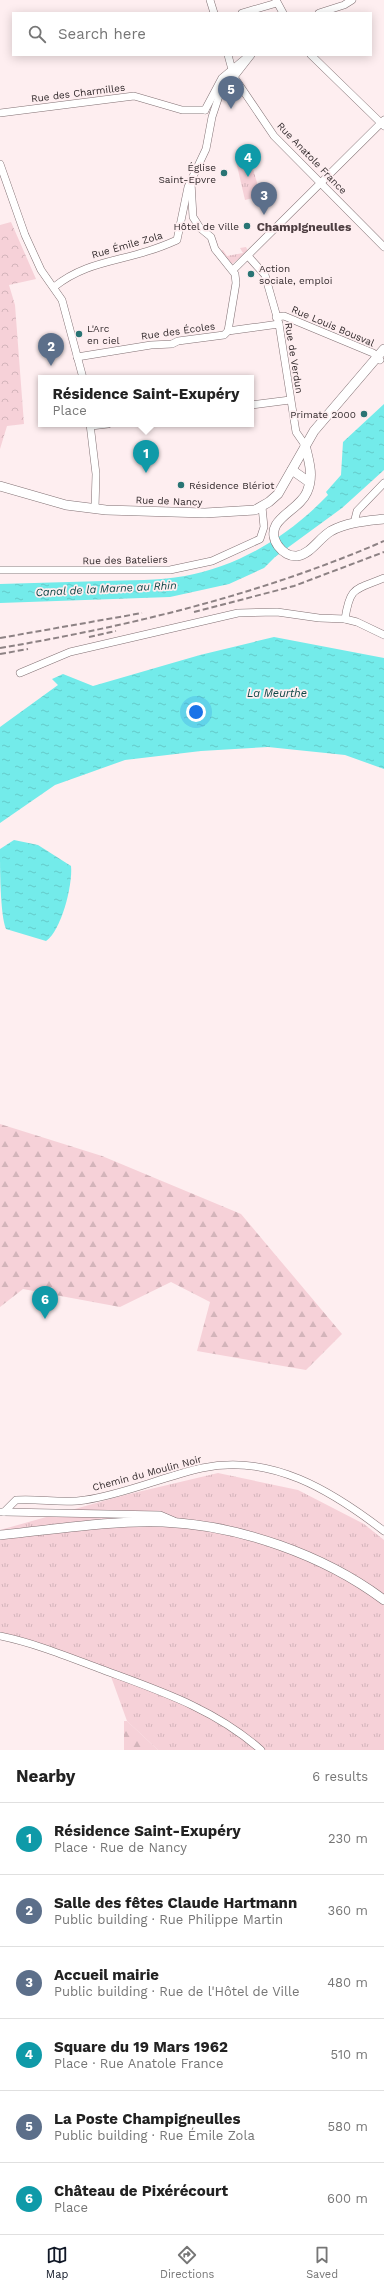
<!DOCTYPE html>
<html lang="en">
<head>
<meta charset="utf-8">
<style>
	body { margin:0; font-family:"Work Sans",sans-serif; background:#f2f2f2; color:#222 }
	.you { position:absolute; left:196px; top:712px; width:14px; height:14px; margin:-10px; border:3px solid #fff; border-radius:50%; background:#1a73e8; box-shadow:0 0 0 6px #1a73e833 }
	.badge { display:grid; place-items:center; width:26px; height:26px; border-radius:50%; background:#111827; color:#fff; font-size:13px; font-weight:700 }
	.pin { position:absolute; translate:-50% -33px; filter:drop-shadow(0 1px 2px #0008) }
	.pin::after { content:''; position:absolute; top:21px; width:14px; height:12px; background:inherit; clip-path:polygon(0 0,100% 0,50% 100%) }
	.popup { position:absolute; left:38px; top:375px; width:216px; height:52px; box-sizing:border-box; display:grid; place-content:center; border-radius:0px; background:#fff; filter:drop-shadow(0 1px 3px #0005); font-size:13px; white-space:nowrap; color:#767676 }
	.popup b { font-size:15px; color:#222 }
	.popup::after { content:''; position:absolute; left:50%; top:100%; margin-left:-8px; border:8px solid transparent; border-top-color:#fff }
	.list { margin:0; padding:0; list-style:none }
	h2 { display:flex; justify-content:space-between; align-items:center; height:52px; margin:0; padding:0 16px; font-size:17px }
	h2 small { font-size:13px; font-weight:400; color:#767676 }
	.list li { display:grid; grid-template-columns:26px 1fr auto; gap:12px; align-items:center; box-sizing:border-box; height:72px; padding:0 16px; border-top:1px solid #e0e0e0 }
	.list b { display:block; font-size:15px; white-space:nowrap }
	.list p { margin:0; font-size:13px; white-space:nowrap; color:#767676 }
	.list em { font-size:13px; font-style:normal; color:#767676 }
	.icon { flex:none; width:22px; height:22px; fill:none; stroke:currentColor; stroke-width:2; stroke-linecap:round; stroke-linejoin:round }
	.map { position:relative; flex:none; width:384px; height:1750px; overflow:hidden }
	.search { position:absolute; background:#fff; box-shadow:0 2px 10px #0003; left:12px; right:12px; top:12px; height:44px; display:flex; align-items:center; gap:10px; box-sizing:border-box; padding:0 14px; border-radius:0px; color:#767676; font-size:15px }
	.sheet { height:484px; background:#fff }
	nav { display:flex; justify-content:space-around; align-items:center; box-sizing:border-box; height:56px; border-top:1px solid #e0e0e0; background:#fff; font-size:11px; color:#767676 }
	nav a { display:grid; justify-items:center; gap:2px }
	nav .on { color:#111827 }
	.map>svg:first-child { display:block }
</style>
</head>
<body>
<div class="map">
<svg width="384" height="1750" viewBox="0 0 384 1750">
	<defs>
		<pattern id="grass-tufts" width="24" height="20" patternUnits="userSpaceOnUse"><rect width="24" height="20" fill="#f6d1d8"/><path d="M3 7l-1-3M5 7V3M7 7l1-3M15 17l-1-3M17 17v-4M19 17l1-3" fill="none" stroke="#d3b4ba"/></pattern>
		<pattern id="forest-firs" width="22" height="20" patternUnits="userSpaceOnUse"><rect width="22" height="20" fill="#f6d1d8"/><path d="M5 1l3.5 6h-7zM16 11l3.5 6h-7z" fill="#d3b4ba"/></pattern>
		<pattern id="park-crowns" width="20" height="18" patternUnits="userSpaceOnUse"><rect width="20" height="18" fill="#f6d1d8"/><path d="M2 6a3 3 0 1 1 6 0M12 15a3 3 0 1 1 6 0" fill="none" stroke="#d3b4ba"/></pattern>
		<pattern id="water-ripples" width="26" height="14" patternUnits="userSpaceOnUse"><rect width="26" height="14" fill="#73ebea"/><path d="M2 4q2-2 4 0t4 0M15 11q2-2 4 0t4 0" fill="none" stroke="#64cac9"/></pattern>
	</defs>
	<rect width="100%" height="100%" fill="#feeef0"/>
	<!-- grass -->
	<g fill="url(#grass-tufts)">
		<polygon points="238,155 253,169 261,196 245,200 235,157"/>
		<polygon points="246,247 248,251 232,264 220,251 223,250 227,256 243,253 240,248"/>
		<polygon points="218,1473 298,1490 364,1524 384,1540 384,1750 158,1750 127,1721 109,1671 0,1636 0,1530 121,1496"/>
	</g>
	<!-- forest -->
	<g fill="url(#forest-firs)">
		<polygon points="0,1124 102,1156 241,1214 342,1334 306,1370 197,1351 210,1302 171,1282 120,1307 23,1289 0,1307"/>
		<polygon points="127,1721 158,1750 124,1750 124,1721"/>
	</g>
	<!-- park -->
	<polygon fill="url(#park-crowns)" points="11,222 36,279 9,285 15,305 24,424 7,426 0,449 0,225"/>
	<!-- water -->
	<g fill="url(#water-ripples)">
		<path d="M384,404V470L342,508L275,557L264,568L229,584L170,597L0,603V584C34,583 69,582 103,581C130,580 158,581 185,576C240,566 290,535 328,495L326,492L341,475L343,442Z"/>
		<polygon points="274,637 384,658 384,769 345,755 268,747 201,751 125,760 55,785 0,823 0,727 58,685 52,679 63,674 93,686 200,655"/>
		<path d="M14,840L38,845L71,866C73,885 61,931 46,941L6,929C0,915 0,868 0,849Z"/>
	</g>
	<g fill="none" stroke-linecap="round" stroke-linejoin="round">
		<!-- minor casing -->
		<g stroke="#817073" stroke-width="8">
			<g id="minor">
				<polyline points="210,0 214,13"/>
				<polyline points="276,0 283,13"/>
				<polyline points="242,13 277,3"/>
				<polyline points="319,13 344,5 352,0"/>
				<polyline points="228,55 234,77 274,136 384,247"/>
				<polyline points="311,55 384,126"/>
				<polyline points="205,110 222,78 246,58"/>
				<polyline points="0,113 134,96 182,110 205,110"/>
				<polyline points="0,164 25,235 41,270 62,300 83,378"/>
				<polyline points="191,182 193,217 200,228 211,237 215,249 235,274 236,283 228,331"/>
				<polyline points="248,256 265,275 279,324 296,432 305,445"/>
				<polyline points="233,270 384,120"/>
				<path d="M54,287C84,263 114,262 148,251C158,248 168,244 177,240L188,187L206,149L212,117L219,96L251,55"/>
				<polyline points="276,317 284,316 373,353 380,360"/>
				<polyline points="77,357 151,345 172,344 178,341 224,335 228,331 279,324"/>
				<polyline points="251,405 290,400"/>
				<polyline points="90,424 96,474 95,508"/>
				<polyline points="91,426 108,424"/>
				<polyline points="354,523 357,511 384,483"/>
				<polyline points="0,570 170,570 212,561 260,539 264,527 262,507"/>
				<path d="M345,619C350,586 355,590 384,578"/>
				<polyline points="20,673 70,652 238,613 277,612 319,618 345,619 357,622 384,635"/>
				<path d="M0,1512H4L16,1500C39,1498 62,1504 85,1500C125,1494 162,1477 202,1468C271,1453 332,1491 384,1531"/>
				<polyline points="4,1512 160,1515 174,1521"/>
				<path d="M0,1636C34,1643 66,1656 98,1668C157,1690 214,1708 261,1750"/>
			</g>
		</g>
		<!-- major casing -->
		<g stroke="#817073" stroke-width="10">
			<g id="major">
				<path d="M305,445C309,461 314,476 307,492C301,506 283,513 276,525C268,539 283,557 297,556C311,554 319,538 331,531C348,522 366,521 384,519"/>
				<polyline points="292,470 309,482"/>
				<polyline points="0,486 66,505 106,510 205,513 255,510 269,502 278,494 314,431 384,349"/>
				<path d="M0,1535C52,1530 111,1520 163,1522C239,1525 324,1555 384,1600"/>
			</g>
		</g>
		<!-- minor -->
		<use href="#minor" stroke="#fff" stroke-width="7"/>
		<!-- major -->
		<use href="#major" stroke="#fff" stroke-width="9"/>
		<!-- rail -->
		<g stroke="#8d8284" stroke-width="2" stroke-dasharray="6 3" stroke-linecap="butt">
			<polyline points="194,612 294,586 384,552"/>
			<polyline points="89,637 116,631"/>
			<polyline points="0,638 142,613"/>
			<path d="M0,648C131,626 262,594 384,541"/>
			<polyline points="0,654 28,649"/>
		</g>
	</g>
	<!-- markers -->
	<g fill="#297474" stroke="#feeef0" stroke-width="1.5">
		<circle cx="224" cy="173" r="4"/>
		<circle cx="247" cy="226" r="4"/>
		<circle cx="251" cy="274" r="4"/>
		<circle cx="79" cy="334" r="4"/>
		<circle cx="364" cy="414" r="4"/>
		<circle cx="181" cy="485" r="4"/>
	</g>
	<g text-anchor="middle" dominant-baseline="central" stroke-width="3.5" stroke-linejoin="round" paint-order="stroke">
		<!-- street labels -->
		<g font-size="10" fill="#322a2c" stroke="#feeef0">
			<text transform="translate(78 93) rotate(-7)">Rue des Charmilles</text>
			<text transform="translate(312 158) rotate(46)">Rue Anatole France</text>
			<text transform="translate(127 245) rotate(-16)">Rue Émile Zola</text>
			<text transform="translate(333 326) rotate(23)">Rue Louis Bousval</text>
			<text transform="translate(178 331) rotate(-8)">Rue des Écoles</text>
			<text transform="translate(294 358) rotate(81)">Rue de Verdun</text>
			<text transform="translate(169 501) rotate(2)">Rue de Nancy</text>
			<text transform="translate(125 560) rotate(-1)">Rue des Bateliers</text>
			<text transform="translate(147 1473) rotate(-15)">Chemin du Moulin Noir</text>
		</g>
		<!-- poi labels -->
		<g font-size="10" fill="#322a2c" stroke="#feeef0" text-anchor="end">
			<text x="216" y="167">Église<tspan x="216" dy="12">Saint-Epvre</tspan></text>
			<text x="239" y="226">Hôtel de Ville</text>
			<text x="259" y="268" text-anchor="start">Action<tspan x="259" dy="12">sociale, emploi</tspan></text>
			<text x="87" y="328" text-anchor="start">L'Arc<tspan x="87" dy="12">en ciel</tspan></text>
			<text x="356" y="414">Primate 2000</text>
			<text x="189" y="485" text-anchor="start">Résidence Blériot</text>
		</g>
		<!-- water labels -->
		<g font-size="11" font-style="italic" fill="#0e4646" stroke="#feeef0">
			<text transform="translate(106 589) rotate(-3)">Canal de la Marne au Rhin</text>
			<text x="277" y="693">La Meurthe</text>
		</g>
		<!-- quarter labels -->
		<g font-size="12" font-weight="bold" fill="#4d3e41" stroke="#feeef0">
			<text x="304" y="227">Champigneulles</text>
		</g>
	</g>
</svg>
<div class="you"></div>
<div class="pin badge" style="left:146px;top:473px;background:#0f9aa8">1</div>
<div class="popup"><b>Résidence Saint-Exupéry</b>Place</div>
<div class="pin badge" style="left:51px;top:366px;background:#5c6f8a">2</div>
<div class="pin badge" style="left:264px;top:215px;background:#5c6f8a">3</div>
<div class="pin badge" style="left:248px;top:177px;background:#0f9aa8">4</div>
<div class="pin badge" style="left:231px;top:109px;background:#5c6f8a">5</div>
<div class="pin badge" style="left:45px;top:1319px;background:#0f9aa8">6</div>
<div class="search"><svg class="icon" aria-label="search" viewBox="0 0 24 24"><circle cx="10" cy="10" r="6"/><path d="M15 15l6 6"/></svg>Search here</div>
</div>
<section class="sheet">
<h2>Nearby<small>6 results</small></h2>
<ul class="list">
<li><span class="badge" style="background:#0f9aa8">1</span><div><b>Résidence Saint-Exupéry</b><p>Place · Rue de Nancy</p></div><em>230 m</em></li>
<li><span class="badge" style="background:#5c6f8a">2</span><div><b>Salle des fêtes Claude Hartmann</b><p>Public building · Rue Philippe Martin</p></div><em>360 m</em></li>
<li><span class="badge" style="background:#5c6f8a">3</span><div><b>Accueil mairie</b><p>Public building · Rue de l'Hôtel de Ville</p></div><em>480 m</em></li>
<li><span class="badge" style="background:#0f9aa8">4</span><div><b>Square du 19 Mars 1962</b><p>Place · Rue Anatole France</p></div><em>510 m</em></li>
<li><span class="badge" style="background:#5c6f8a">5</span><div><b>La Poste Champigneulles</b><p>Public building · Rue Émile Zola</p></div><em>580 m</em></li>
<li><span class="badge" style="background:#0f9aa8">6</span><div><b>Château de Pixérécourt</b><p>Place</p></div><em>600 m</em></li>
</ul>
</section>
<nav>
<a class="on"><svg class="icon" aria-label="map" viewBox="0 0 24 24"><path d="M3 6l6-2 6 2 6-2v14l-6 2-6-2-6 2zM9 4v14M15 6v14"/></svg>Map</a>
<a><svg class="icon" aria-label="directions" viewBox="0 0 24 24"><path d="M12 3l9 9-9 9-9-9zM9 14v-3h6M13 9l2 2-2 2"/></svg>Directions</a>
<a><svg class="icon" aria-label="saved" viewBox="0 0 24 24"><path d="M7 4h10v16l-5-4-5 4z"/></svg>Saved</a>
</nav>
</body>
</html>
